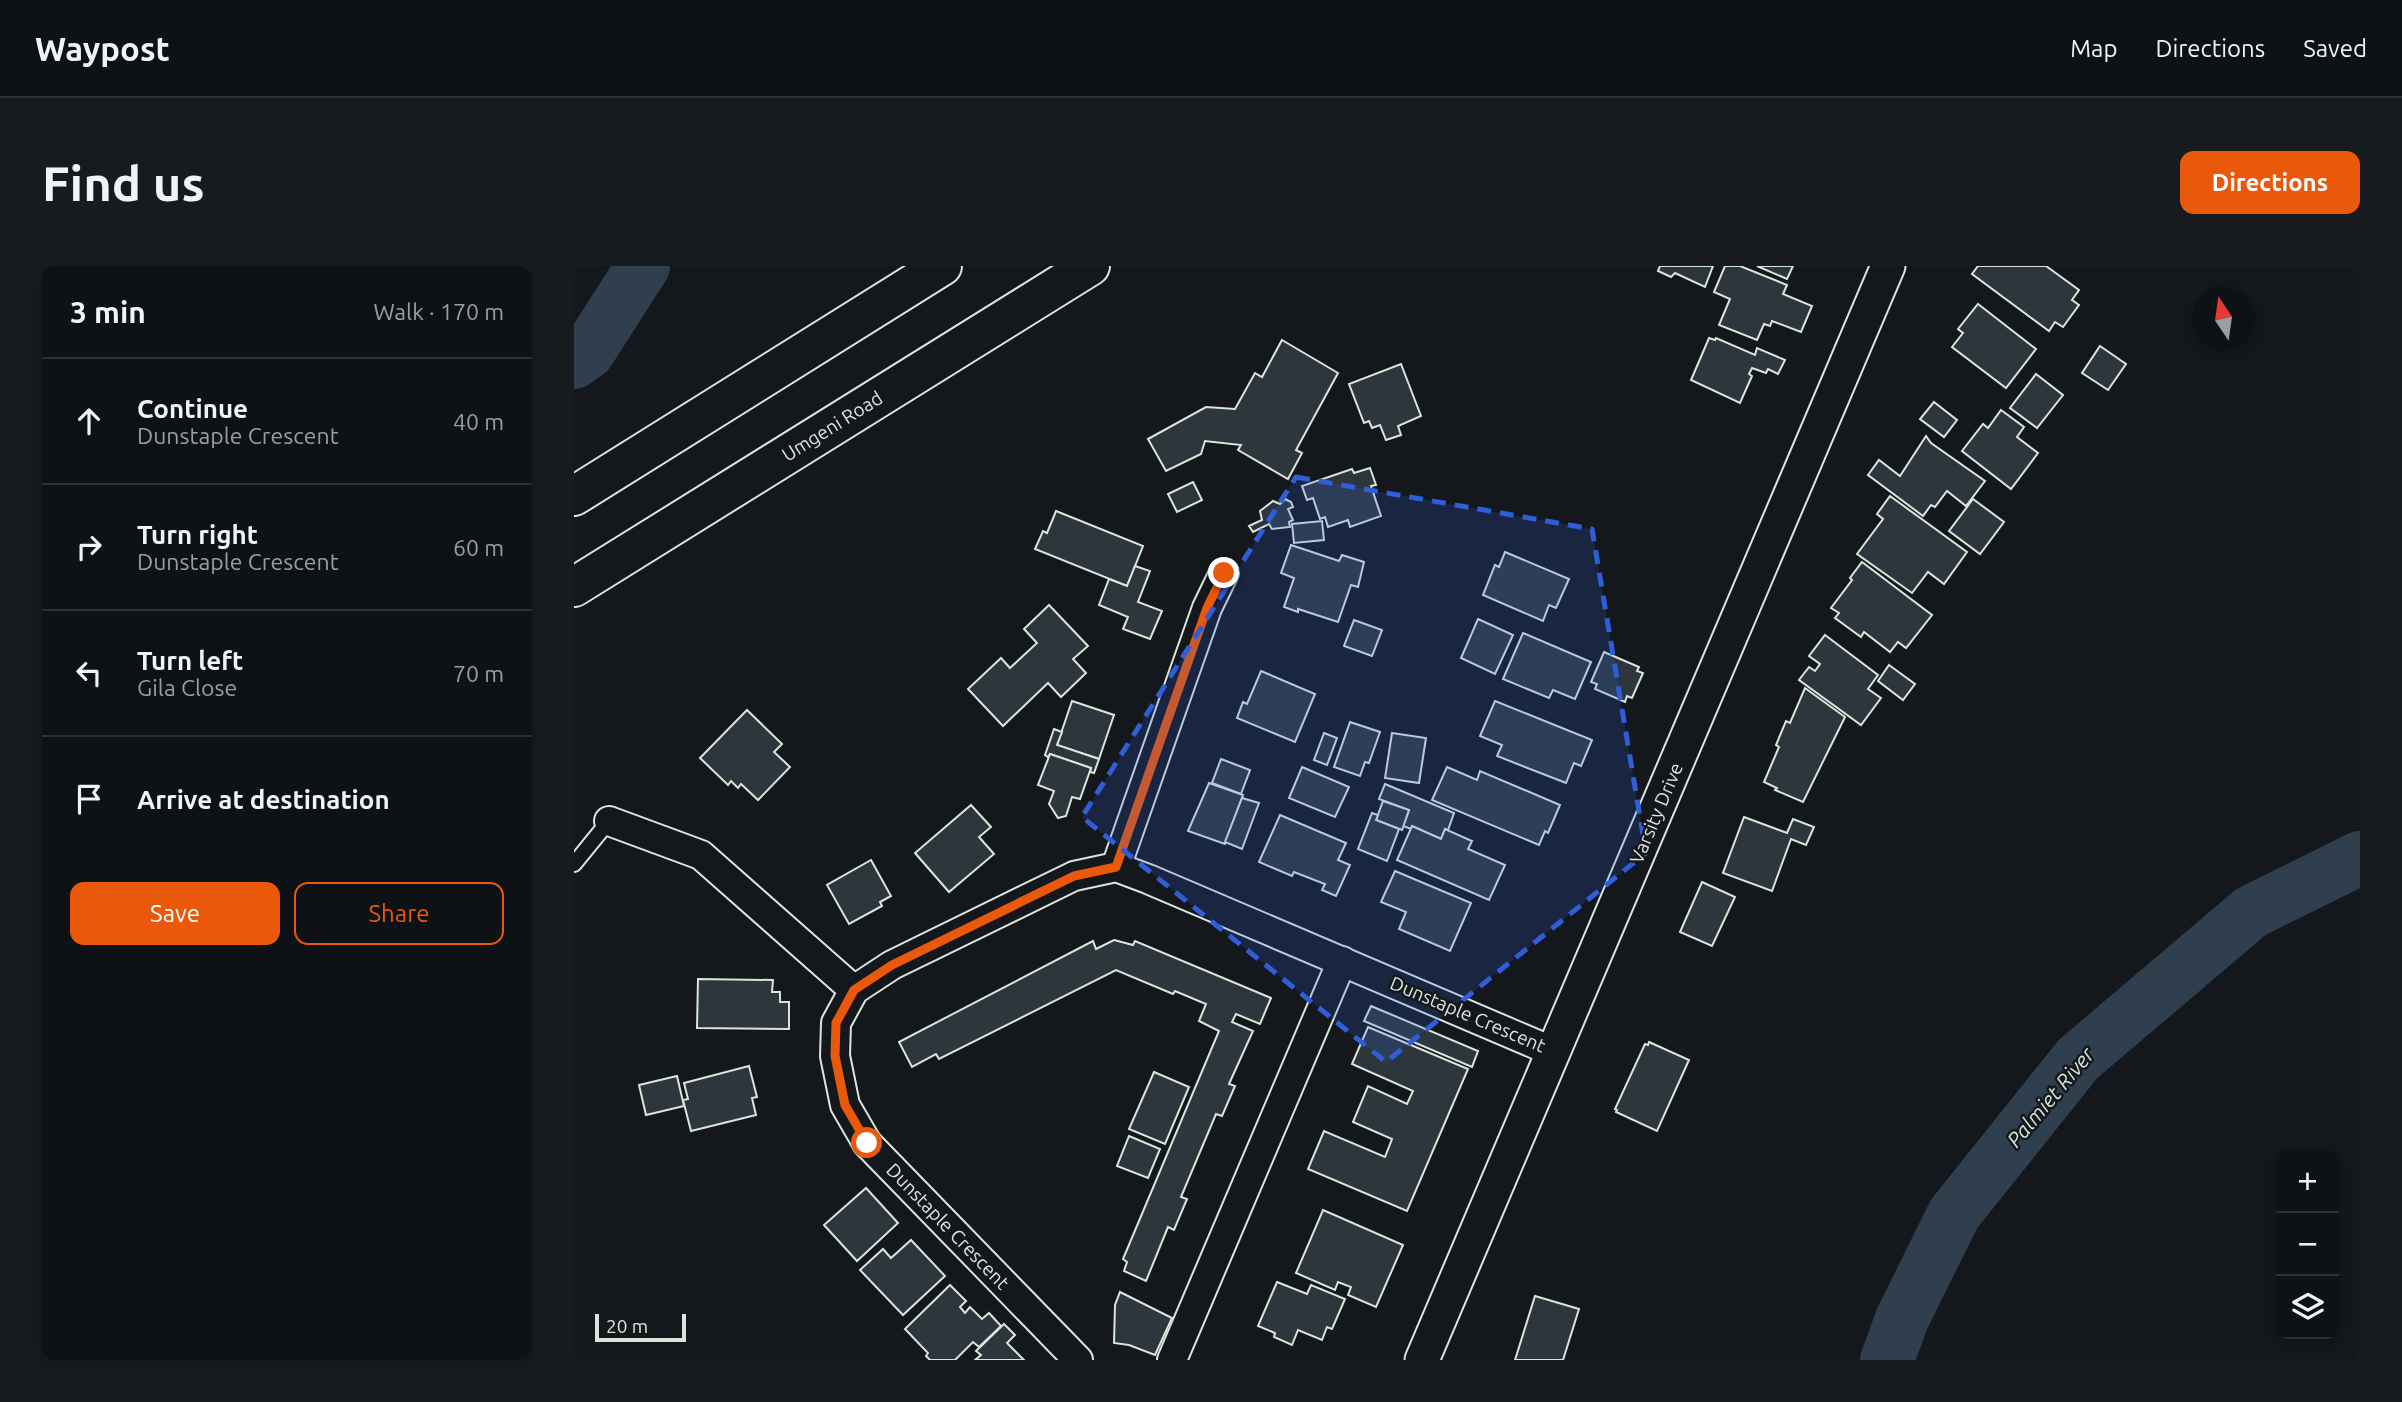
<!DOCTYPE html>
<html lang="en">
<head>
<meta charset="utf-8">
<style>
	body { margin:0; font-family:Ubuntu,sans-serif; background:#181b1e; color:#f1f3f6 }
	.controls { position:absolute; right:21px; bottom:21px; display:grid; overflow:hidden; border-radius:14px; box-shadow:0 4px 10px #0003 }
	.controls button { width:63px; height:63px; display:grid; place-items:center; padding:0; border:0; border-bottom:2px solid #2f3234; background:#0f1215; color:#f1f3f6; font:35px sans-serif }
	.compass { position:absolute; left:1618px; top:21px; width:63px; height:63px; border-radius:50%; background:#0f1215; box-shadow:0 4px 10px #0003; rotate:347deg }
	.scale { position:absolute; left:21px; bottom:18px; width:91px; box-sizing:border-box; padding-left:7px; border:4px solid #d8e6dc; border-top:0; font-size:19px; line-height:24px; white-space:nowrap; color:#d8e6dc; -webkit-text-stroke:5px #14181c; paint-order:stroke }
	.stop { position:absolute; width:21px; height:21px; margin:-16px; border:5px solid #ea580c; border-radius:50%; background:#fff }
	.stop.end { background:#ea580c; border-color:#fff; box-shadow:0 2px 7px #0008 }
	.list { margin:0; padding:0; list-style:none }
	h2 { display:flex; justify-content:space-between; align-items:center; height:91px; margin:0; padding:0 28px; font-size:30px }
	h2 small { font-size:23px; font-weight:400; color:#9b9ea0 }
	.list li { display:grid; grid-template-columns:46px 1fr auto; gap:21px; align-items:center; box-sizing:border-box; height:126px; padding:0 28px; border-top:2px solid #2f3234 }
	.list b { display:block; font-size:26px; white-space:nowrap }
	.list p { margin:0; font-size:23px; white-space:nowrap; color:#9b9ea0 }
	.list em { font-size:23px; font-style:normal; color:#9b9ea0 }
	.actions { display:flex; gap:14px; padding:21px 28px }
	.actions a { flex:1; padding:16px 0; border:2px solid #ea580c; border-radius:14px; text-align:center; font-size:24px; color:#ea580c }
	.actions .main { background:#ea580c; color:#fff }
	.icon { flex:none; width:38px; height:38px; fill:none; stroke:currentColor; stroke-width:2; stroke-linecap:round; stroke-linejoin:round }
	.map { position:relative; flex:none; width:1786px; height:1094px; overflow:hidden; border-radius:14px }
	header { display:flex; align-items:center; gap:42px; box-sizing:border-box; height:98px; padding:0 35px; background:#0f1215; border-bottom:2px solid #2f3234 }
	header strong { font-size:33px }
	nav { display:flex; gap:38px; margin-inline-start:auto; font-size:24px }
	.intro { display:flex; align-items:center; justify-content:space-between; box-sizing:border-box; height:168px; padding:0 42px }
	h1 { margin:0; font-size:49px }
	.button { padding:18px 32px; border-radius:14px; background:#ea580c; color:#fff; font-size:24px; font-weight:700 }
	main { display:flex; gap:42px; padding:0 42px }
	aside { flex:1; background:#0f1215; border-radius:14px; box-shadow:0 4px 10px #0003 }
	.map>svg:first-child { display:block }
</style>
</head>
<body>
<header>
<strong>Waypost</strong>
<nav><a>Map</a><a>Directions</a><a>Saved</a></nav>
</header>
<div class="intro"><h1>Find us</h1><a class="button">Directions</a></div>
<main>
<aside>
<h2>3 min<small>Walk · 170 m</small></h2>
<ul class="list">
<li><svg class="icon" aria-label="ahead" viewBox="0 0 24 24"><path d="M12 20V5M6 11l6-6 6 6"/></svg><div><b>Continue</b><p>Dunstaple Crescent</p></div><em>40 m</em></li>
<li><svg class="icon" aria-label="right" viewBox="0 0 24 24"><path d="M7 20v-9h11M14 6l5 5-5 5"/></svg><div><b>Turn right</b><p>Dunstaple Crescent</p></div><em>60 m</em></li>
<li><svg class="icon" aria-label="left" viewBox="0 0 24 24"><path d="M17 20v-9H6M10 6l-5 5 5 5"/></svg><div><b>Turn left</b><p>Gila Close</p></div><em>70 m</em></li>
<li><svg class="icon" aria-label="arrive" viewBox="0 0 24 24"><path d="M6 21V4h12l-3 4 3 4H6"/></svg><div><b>Arrive at destination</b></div></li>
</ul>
<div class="actions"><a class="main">Save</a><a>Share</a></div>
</aside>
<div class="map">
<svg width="1786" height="1094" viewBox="0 0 1786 1094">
	<rect width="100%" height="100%" fill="#14181c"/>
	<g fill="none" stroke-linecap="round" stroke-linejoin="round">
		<!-- river -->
		<g stroke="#2f3f4d" stroke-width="54">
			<polyline points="0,96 14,86 69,0"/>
			<polyline points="1313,1094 1328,1053 1380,948 1504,793 1677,646 1786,592"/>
		</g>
	</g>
	<!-- building -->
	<g fill="#2c363c" stroke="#d8e6dc" stroke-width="2">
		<polygon points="1086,0 1139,0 1131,21 1101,7 1097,11 1084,5"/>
		<polygon points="1151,0 1166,0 1213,19 1209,28 1238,40 1227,66 1198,55 1196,60 1190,58 1183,74 1145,59 1156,33 1140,26"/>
		<polygon points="1183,0 1219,0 1213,13"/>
		<polygon points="1404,0 1472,0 1505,24 1498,34 1505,39 1489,61 1481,56 1475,65 1398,8"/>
		<polygon points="1404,38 1462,83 1432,122 1378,81 1389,67 1384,63"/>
		<polygon points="1135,72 1141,74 1142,72 1181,89 1183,82 1211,94 1204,108 1194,103 1192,107 1178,102 1175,108 1178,110 1166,137 1117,114"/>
		<polygon points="708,74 764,107 722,184 728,187 714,213 664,184 667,179 631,175 627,188 592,205 574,173 632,141 661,143 681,107 688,111"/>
		<polygon points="1526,80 1552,98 1534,124 1508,107"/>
		<polygon points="827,98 847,150 824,160 827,169 812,174 806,159 798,162 795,155 790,157 775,118"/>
		<polygon points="1462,108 1489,129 1463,162 1436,142"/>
		<polygon points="1360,136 1383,154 1370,171 1346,153"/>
		<polygon points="1427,144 1450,161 1443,171 1464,187 1437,223 1388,185 1409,158 1414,162"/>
		<polygon points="1352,170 1357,177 1411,215 1392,240 1373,225 1361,241 1357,239 1349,250 1294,209 1305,194 1326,210"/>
		<polygon points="796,202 802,219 797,220 807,250 776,261 774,254 754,261 751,251 746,253 739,232 733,234 728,220 778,203 780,207"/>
		<polygon points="619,216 628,234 603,246 594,228"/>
		<polygon points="1316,230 1393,286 1370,318 1354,306 1338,327 1283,288 1309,253 1303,248"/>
		<polygon points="711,233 717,236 719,241 714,243 719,254 715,256 716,261 698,263 695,258 679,266 675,260 688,254 686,245 699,235 706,238"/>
		<polygon points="1399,233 1430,256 1406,288 1375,265"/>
		<polygon points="482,245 569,280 553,320 461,283 469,265 473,267"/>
		<polygon points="748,255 750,274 720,277 718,258"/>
		<polygon points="717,279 765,295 768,289 790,296 784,321 777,319 764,356 724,343 724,346 710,341 720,312 707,307"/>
		<polygon points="931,286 995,313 982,342 975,339 969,355 909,329 921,299 925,301"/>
		<polygon points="1288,296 1358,349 1332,382 1324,376 1316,386 1290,366 1287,371 1261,352 1265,347 1257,342 1278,314 1276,312"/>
		<polygon points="561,300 576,305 564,336 588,345 576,373 549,363 554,351 525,339 535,313 553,320"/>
		<polygon points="475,339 514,380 499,393 512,407 487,431 474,417 429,460 394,423 427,392 436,402 463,377 450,363"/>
		<polygon points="904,353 939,369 921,408 887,392"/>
		<polygon points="780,354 808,364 798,390 770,380"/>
		<polygon points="949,367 1017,396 1001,433 979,424 975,432 929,413"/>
		<polygon points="1251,369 1304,409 1294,423 1307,432 1287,459 1225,414 1235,401 1241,405 1246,398 1235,390"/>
		<polygon points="1030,386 1065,401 1063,405 1069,407 1058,432 1053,430 1051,436 1021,423 1023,418 1017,416"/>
		<polygon points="1315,399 1341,418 1329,434 1304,415"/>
		<polygon points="687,405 741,428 721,476 663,452 669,436 673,438"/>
		<polygon points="1231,422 1271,451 1229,536 1201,524 1203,522 1190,516 1205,481 1202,479 1212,455 1216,457"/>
		<polygon points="498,435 540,449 525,493 483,479"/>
		<polygon points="921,435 1018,474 1007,500 1000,497 992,517 923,490 928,479 906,470"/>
		<polygon points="173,444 208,478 200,486 216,501 184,534 167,518 164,522 157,515 154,519 126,492"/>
		<polygon points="776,456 806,466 795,497 791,496 786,510 760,501"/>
		<polygon points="480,463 488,466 483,479 525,493 520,507 516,506 517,502 476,488 474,491 471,489"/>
		<polygon points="750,467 763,472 753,499 740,494"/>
		<polygon points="818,467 852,472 845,517 811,512"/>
		<polygon points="476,488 517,502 506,533 498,531 492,550 484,552 475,538 480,525 464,519"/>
		<polygon points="647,493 676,504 667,528 638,517"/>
		<polygon points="728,501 775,521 761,551 715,532"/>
		<polygon points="873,501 903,514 906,505 986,539 974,567 971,565 965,579 858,534"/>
		<polygon points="635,517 669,529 651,578 614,565"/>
		<polygon points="811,518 880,547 874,564 871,563 867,573 838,560 837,563 829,560 835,544 805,533"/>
		<polygon points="668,532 685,537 668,583 651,576"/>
		<polygon points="809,535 835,544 828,564 802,554"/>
		<polygon points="397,539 417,561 405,571 420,588 375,626 341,587"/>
		<polygon points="798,547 804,549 802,554 825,563 813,595 784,583"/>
		<polygon points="706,549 772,577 764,594 776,599 762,630 748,624 751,618 720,606 718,610 685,596"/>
		<polygon points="1170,551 1213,567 1219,553 1240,561 1232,579 1217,573 1198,625 1149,607"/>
		<polygon points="838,560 867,573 871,563 898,575 894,583 931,599 915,634 823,594"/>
		<polygon points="297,594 317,630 306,636 308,640 275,658 253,619"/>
		<polygon points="821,605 897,637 876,685 825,663 832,646 807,636"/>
		<polygon points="1128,616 1161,631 1138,680 1106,666"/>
		<polygon points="540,674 559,679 561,675 697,732 686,758 662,748 658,756 679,765 655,818 661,820 648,850 642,848 607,931 613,933 600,964 594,961 572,1015 550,1005 553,996 549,993 645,765 625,755 632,738 601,725 599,728 542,704 365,793 362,788 338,801 325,776 519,675 522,683"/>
		<polygon points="124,713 199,714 198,726 206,726 206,736 215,736 215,763 123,762"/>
		<polygon points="797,740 904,785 898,801 790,755"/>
		<polygon points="794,761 894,803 833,945 734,903 750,865 811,891 818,873 779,856 794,820 833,838 839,825 778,798"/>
		<polygon points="1075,776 1115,794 1083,865 1042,846 1043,844 1041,843 1071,778 1074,779"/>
		<polygon points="175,800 183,831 178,832 182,849 117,865 109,834 114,833 110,817"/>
		<polygon points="580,806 615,821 591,878 555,863"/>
		<polygon points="103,810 110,840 72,849 65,819"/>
		<polygon points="555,870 586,883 574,912 543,900"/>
		<polygon points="292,922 324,957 283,995 250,959"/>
		<polygon points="749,944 829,979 802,1041 774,1029 777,1021 764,1016 761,1024 722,1007"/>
		<polygon points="337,974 371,1010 329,1049 286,1004 309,983 317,992"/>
		<polygon points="703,1016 733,1028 737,1019 771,1033 758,1063 753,1061 748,1074 724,1064 718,1079 700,1071 701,1067 684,1060"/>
		<polygon points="376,1019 392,1035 386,1041 391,1047 396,1041 408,1053 415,1047 427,1060 405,1081 399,1076 381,1094 356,1094 352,1090 354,1087 331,1063"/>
		<polygon points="546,1026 598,1052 581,1089 555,1079 540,1077 541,1039"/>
		<polygon points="961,1030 1005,1043 989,1094 941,1094"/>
		<polygon points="430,1058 441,1069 433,1077 450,1094 401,1094 407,1089 402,1085"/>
	</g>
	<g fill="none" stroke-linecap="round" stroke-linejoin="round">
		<!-- service casing -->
		<g stroke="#d8e6dc" stroke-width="18">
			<polyline id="service" points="0,598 35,555"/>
		</g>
		<!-- minor casing -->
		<g stroke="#d8e6dc" stroke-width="32">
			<g id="minor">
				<polyline points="35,555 127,589 280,724"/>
				<polyline points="542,601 633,342 650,307"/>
				<polyline points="504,1094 293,877 271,839 261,790 262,757 280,724 318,699 500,610 542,601 574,613 980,786"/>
				<polyline points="598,1094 768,695"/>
			</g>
		</g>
		<!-- tertiary casing -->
		<g stroke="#d8e6dc" stroke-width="37">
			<polyline id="tertiary" points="848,1094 1314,0"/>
		</g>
		<!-- motorway casing -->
		<g stroke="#d8e6dc" stroke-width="42">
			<g id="motorway">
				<polyline points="0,230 368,0"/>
				<polyline points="0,321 516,0"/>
			</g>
		</g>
		<!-- service -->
		<use href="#service" stroke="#14181c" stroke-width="14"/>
		<!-- minor -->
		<use href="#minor" stroke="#14181c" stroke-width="28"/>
		<!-- tertiary -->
		<use href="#tertiary" stroke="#14181c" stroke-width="33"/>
		<!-- motorway -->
		<use href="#motorway" stroke="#14181c" stroke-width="38"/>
	</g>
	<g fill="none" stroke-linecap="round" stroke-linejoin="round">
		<!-- route -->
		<polyline stroke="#ea580c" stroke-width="9" points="293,877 271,839 261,790 262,757 280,724 318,699 500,610 542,601 633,342 650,307"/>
	</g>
	<!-- marked area -->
	<path fill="#305dd8" fill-opacity="0.2" stroke="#305dd8" stroke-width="5" stroke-dasharray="14 9" stroke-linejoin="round" d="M722,211L1018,263L1072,587L812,796L508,551Z"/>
	<g text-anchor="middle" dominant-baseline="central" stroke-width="5" stroke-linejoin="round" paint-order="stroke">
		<!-- street labels -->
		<g font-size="19" fill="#d8e6dc" stroke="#14181c">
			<text transform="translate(258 160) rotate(-32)">Umgeni Road</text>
			<text transform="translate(1082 547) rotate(-67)">Varsity Drive</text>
			<text transform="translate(894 748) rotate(23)">Dunstaple Crescent</text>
			<text transform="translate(374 960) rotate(46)">Dunstaple Crescent</text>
		</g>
		<!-- water labels -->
		<g font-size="21" font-style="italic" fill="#d8e6dc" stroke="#14181c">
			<text transform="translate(1476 831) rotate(-50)">Palmiet River</text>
		</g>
	</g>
</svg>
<div class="controls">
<button>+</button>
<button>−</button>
<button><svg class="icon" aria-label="layers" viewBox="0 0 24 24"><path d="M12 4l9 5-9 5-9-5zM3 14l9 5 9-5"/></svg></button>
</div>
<svg class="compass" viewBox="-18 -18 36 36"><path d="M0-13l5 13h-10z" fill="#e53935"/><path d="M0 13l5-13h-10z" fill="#9b9ea0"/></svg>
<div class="scale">20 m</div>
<div class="stop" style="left:293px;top:877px"></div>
<div class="stop end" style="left:650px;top:307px"></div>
</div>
</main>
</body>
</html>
